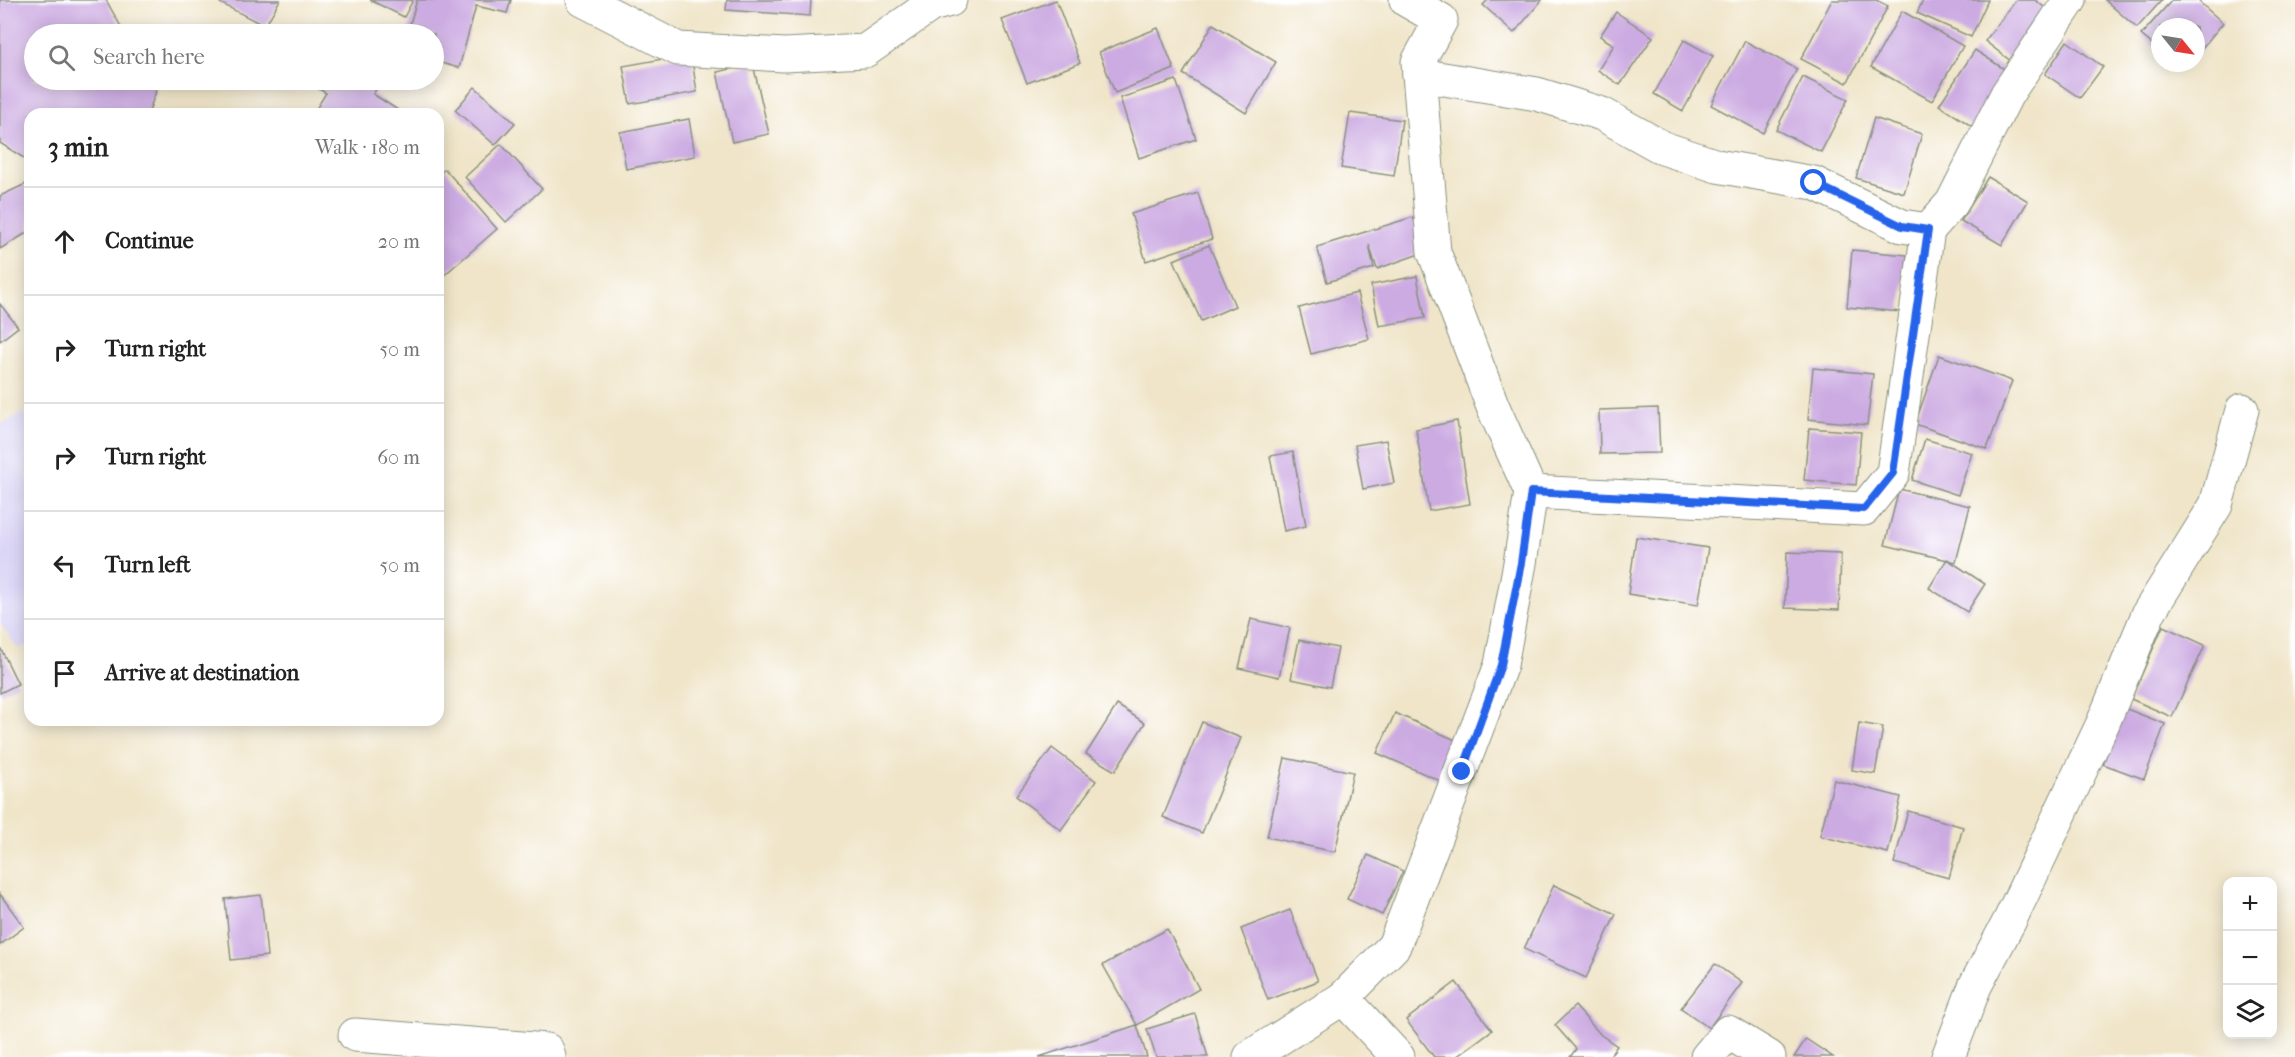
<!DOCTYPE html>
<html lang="en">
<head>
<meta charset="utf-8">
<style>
	body { margin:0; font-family:"IM FELL French Canon",serif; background:#f2f2f2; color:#222 }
	.controls { position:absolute; right:18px; bottom:18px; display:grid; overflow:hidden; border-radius:12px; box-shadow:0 3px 15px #0003 }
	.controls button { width:54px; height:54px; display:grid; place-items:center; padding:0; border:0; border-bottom:2px solid #e0e0e0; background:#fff; color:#222; font:30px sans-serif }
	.compass { position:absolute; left:2151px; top:18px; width:54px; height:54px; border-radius:50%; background:#fff; box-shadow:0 3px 15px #0003; rotate:120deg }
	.stop { position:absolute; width:18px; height:18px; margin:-14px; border:4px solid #2563eb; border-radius:50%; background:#fff }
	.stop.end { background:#2563eb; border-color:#fff; box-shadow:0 2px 6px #0008 }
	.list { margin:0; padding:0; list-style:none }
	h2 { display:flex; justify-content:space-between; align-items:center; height:78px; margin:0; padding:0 24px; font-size:26px }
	h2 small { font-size:20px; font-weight:400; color:#767676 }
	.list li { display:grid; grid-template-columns:39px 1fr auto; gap:18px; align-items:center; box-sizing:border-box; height:108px; padding:0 24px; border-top:2px solid #e0e0e0 }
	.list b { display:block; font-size:22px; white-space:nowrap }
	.list em { font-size:20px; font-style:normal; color:#767676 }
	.icon { flex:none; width:33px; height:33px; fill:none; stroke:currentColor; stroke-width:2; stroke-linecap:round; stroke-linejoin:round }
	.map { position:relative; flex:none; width:2295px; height:1057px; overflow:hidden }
	.search { position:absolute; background:#fff; box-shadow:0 3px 15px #0003; left:24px; top:24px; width:420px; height:66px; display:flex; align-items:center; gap:15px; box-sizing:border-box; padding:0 21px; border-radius:33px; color:#767676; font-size:22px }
	.panel { position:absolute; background:#fff; box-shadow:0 3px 15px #0003; left:24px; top:108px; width:420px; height:618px; border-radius:18px }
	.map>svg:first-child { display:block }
</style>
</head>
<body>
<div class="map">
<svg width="2295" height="1057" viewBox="0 0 2295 1057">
	<rect width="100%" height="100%" fill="#fff"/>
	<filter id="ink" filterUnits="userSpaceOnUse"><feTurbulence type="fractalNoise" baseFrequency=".0167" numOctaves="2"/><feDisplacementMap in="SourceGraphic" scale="12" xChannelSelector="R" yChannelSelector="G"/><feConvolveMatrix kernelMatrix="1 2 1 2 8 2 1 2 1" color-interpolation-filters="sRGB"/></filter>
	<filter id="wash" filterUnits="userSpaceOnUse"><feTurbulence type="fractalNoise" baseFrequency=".008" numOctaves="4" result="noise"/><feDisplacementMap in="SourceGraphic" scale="24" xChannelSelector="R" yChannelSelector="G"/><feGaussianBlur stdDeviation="1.35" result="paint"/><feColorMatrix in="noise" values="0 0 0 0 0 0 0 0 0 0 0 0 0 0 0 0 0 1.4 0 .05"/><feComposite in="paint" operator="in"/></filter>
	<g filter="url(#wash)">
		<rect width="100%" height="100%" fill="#f0e5c9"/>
		<!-- built -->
		<polygon fill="#dcd6f6" points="24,412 30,432 30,644 18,649 0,623 0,425"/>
		<g id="blocks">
			<!-- building -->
			<g fill="#ccabe2">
				<polygon points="0,0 106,0 125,34 34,34 34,80 150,80 156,91 148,114 30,114 30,162 0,143"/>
				<polygon points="221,0 280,0 265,26 220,3"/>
				<polygon points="370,0 413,0 404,17"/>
				<polygon points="417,0 511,0 507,13 476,6 459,68 434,61 434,34 407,34"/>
				<polygon points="727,0 811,0 810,16 726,10"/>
				<polygon points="1056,0 1080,63 1027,83 1002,20"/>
				<polygon points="1488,0 1542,0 1514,33 1483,5"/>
				<polygon points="1832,0 1876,0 1888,6 1847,83 1801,59"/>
				<polygon points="1923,0 1988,0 1971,37 1917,13"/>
				<polygon points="2016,0 2035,0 2054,15 2016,65 1985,41"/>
				<polygon points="2105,0 2162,0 2137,28"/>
				<polygon points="2172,0 2197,0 2223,23 2196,55 2196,27 2160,27 2160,51 2141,35"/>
				<polygon points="1902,11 1963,46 1932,101 1871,67"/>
				<polygon points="1616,12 1653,37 1620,85 1598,70 1614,45 1600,36"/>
				<polygon points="335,24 353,34 328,34"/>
				<polygon points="1213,24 1276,62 1246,113 1183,74"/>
				<polygon points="1158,28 1174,69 1115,93 1099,52"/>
				<polygon points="1684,40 1713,56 1683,111 1654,94"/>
				<polygon points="1745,41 1797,69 1763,133 1711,105"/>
				<polygon points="2067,41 2103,67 2080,98 2045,74"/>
				<polygon points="1975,50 2015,76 1979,131 1939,105"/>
				<polygon points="691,54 697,92 630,104 623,66"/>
				<polygon points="753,64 769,134 732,142 717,72"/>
				<polygon points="1803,77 1848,99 1821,152 1776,130"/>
				<polygon points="303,80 382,80 373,94 401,112 400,114 313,114 326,93"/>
				<polygon points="1176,80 1196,139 1139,158 1120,98"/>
				<polygon points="475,87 515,123 495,145 455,110"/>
				<polygon points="1350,113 1402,120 1394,176 1341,168"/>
				<polygon points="1874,118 1922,134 1904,193 1856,178"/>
				<polygon points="689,119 695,156 626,169 620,132"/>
				<polygon points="501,144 542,189 506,222 465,177"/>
				<polygon points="445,169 497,229 442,277 438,273 438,175"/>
				<polygon points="1988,177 2028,201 2002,245 1961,221"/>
				<polygon points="30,182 30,231 0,249 0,196"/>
				<polygon points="1198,193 1212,239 1146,261 1131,214"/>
				<polygon points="1413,217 1425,252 1377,269 1369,245 1374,268 1327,282 1317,247"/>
				<polygon points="1209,245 1235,306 1201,321 1174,260"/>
				<polygon points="1852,250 1907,255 1901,312 1847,307"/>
				<polygon points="1417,276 1425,318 1379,326 1371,285"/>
				<polygon points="1357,293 1369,339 1311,354 1299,308"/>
				<polygon points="0,304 18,327 0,341"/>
				<polygon points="1939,355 2012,381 1987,449 1915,424"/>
				<polygon points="1813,368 1873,374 1867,425 1808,419"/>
				<polygon points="1658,408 1660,453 1600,454 1599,410"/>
				<polygon points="1457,421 1470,504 1429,511 1416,429"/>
				<polygon points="1809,428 1861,432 1856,485 1804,480"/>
				<polygon points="1925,439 1972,453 1958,495 1912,480"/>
				<polygon points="1386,440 1394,483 1363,489 1355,445"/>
				<polygon points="1293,452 1306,526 1284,531 1270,456"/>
				<polygon points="1899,489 1970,506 1956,562 1885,545"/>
				<polygon points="1636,537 1708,548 1698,605 1628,594"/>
				<polygon points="1787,552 1841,554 1839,610 1785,608"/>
				<polygon points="1947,559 1985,584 1967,612 1929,588"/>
				<polygon points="1251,619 1290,628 1279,677 1239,668"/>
				<polygon points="2163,626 2205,645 2172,717 2131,699"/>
				<polygon points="1299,640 1338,648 1330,687 1291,679"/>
				<polygon points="0,647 18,684 0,693"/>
				<polygon points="1117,705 1145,723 1115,771 1086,754"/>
				<polygon points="2124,708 2165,724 2144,779 2103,764"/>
				<polygon points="1395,713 1462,743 1445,783 1377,753"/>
				<polygon points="1202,722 1241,738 1202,833 1163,817"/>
				<polygon points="1859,723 1883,727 1875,774 1852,770"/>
				<polygon points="1052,748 1096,781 1061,830 1016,796"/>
				<polygon points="1285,758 1353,772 1335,852 1267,837"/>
				<polygon points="1834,780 1901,797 1888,853 1820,836"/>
				<polygon points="1908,811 1963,827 1949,878 1894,863"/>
				<polygon points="1368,855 1403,871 1382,915 1347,899"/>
				<polygon points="1554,885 1616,914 1586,978 1524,949"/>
				<polygon points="0,894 24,927 0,945"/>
				<polygon points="261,895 267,956 231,960 225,899"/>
				<polygon points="1290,910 1318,981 1268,1000 1241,929"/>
				<polygon points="1167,929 1199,989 1137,1025 1147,1057 1039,1057 1137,1025 1103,965"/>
				<polygon points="1715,964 1742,983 1709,1028 1681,1008"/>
				<polygon points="1456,982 1492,1030 1456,1057 1434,1057 1406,1020"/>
				<polygon points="1575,1006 1601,1035 1617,1046 1609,1057 1570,1057 1576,1049 1555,1025"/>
				<polygon points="1195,1014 1208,1057 1156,1057 1147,1029"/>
				<polygon points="1806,1039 1833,1057 1794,1057"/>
			</g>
		</g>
	</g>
	<g filter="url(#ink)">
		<use href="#blocks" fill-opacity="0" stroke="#88917e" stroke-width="1.5"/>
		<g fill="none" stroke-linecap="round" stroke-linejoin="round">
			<!-- minor casing -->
			<g stroke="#88917e" stroke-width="35">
				<g id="minor">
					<polyline points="583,0 678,49 784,55 865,51 931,5 950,0"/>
					<polyline points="1419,75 1537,94 1602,114 1663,148 1717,166 1814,183 1902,226 1928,230 1893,473 1864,509 1531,492"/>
					<polyline points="1928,230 1952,203 2007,94 2070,0"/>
					<polyline points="1343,998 1398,1057"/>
					<polyline points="355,1035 547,1050 549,1057"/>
					<polyline points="1250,1057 1343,998 1394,946 1501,665 1520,563 1531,492 1493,407 1434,252 1418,62 1441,20 1406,0"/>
					<polyline points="1707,1057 1728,1032 1769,1057"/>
					<polyline points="1948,1057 1975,986 2010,920 2103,723 2149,612 2216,505 2242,410"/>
				</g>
			</g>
			<!-- minor -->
			<use href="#minor" stroke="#fff" stroke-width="33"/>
		</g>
	</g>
	<g fill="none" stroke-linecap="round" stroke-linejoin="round" filter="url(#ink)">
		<!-- route -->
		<polyline stroke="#2563eb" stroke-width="8" points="1462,772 1501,665 1521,563 1531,492 1864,509 1893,473 1928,230 1902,226 1814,183"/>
	</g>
</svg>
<div class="controls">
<button>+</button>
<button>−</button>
<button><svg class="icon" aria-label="layers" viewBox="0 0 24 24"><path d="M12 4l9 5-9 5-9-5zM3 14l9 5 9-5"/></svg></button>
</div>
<svg class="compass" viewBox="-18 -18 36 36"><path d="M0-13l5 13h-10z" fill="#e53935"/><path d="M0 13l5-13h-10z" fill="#767676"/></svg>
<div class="stop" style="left:1814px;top:183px"></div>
<div class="stop end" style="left:1462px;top:772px"></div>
<div class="search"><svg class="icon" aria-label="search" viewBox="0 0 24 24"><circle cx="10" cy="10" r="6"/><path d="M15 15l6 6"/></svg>Search here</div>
<section class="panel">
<h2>3 min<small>Walk · 180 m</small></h2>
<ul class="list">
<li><svg class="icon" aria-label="ahead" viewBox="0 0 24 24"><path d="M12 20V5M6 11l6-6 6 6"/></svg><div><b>Continue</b></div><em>20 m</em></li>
<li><svg class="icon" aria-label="right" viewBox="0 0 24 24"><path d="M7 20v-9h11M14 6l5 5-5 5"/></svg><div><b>Turn right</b></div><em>50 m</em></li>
<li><svg class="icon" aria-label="right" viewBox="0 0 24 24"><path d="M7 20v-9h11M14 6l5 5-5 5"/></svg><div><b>Turn right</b></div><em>60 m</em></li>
<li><svg class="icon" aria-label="left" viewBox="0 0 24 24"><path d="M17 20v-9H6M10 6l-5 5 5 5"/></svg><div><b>Turn left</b></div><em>50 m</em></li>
<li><svg class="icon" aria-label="arrive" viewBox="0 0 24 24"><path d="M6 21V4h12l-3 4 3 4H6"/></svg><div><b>Arrive at destination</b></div></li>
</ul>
</section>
</div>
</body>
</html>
